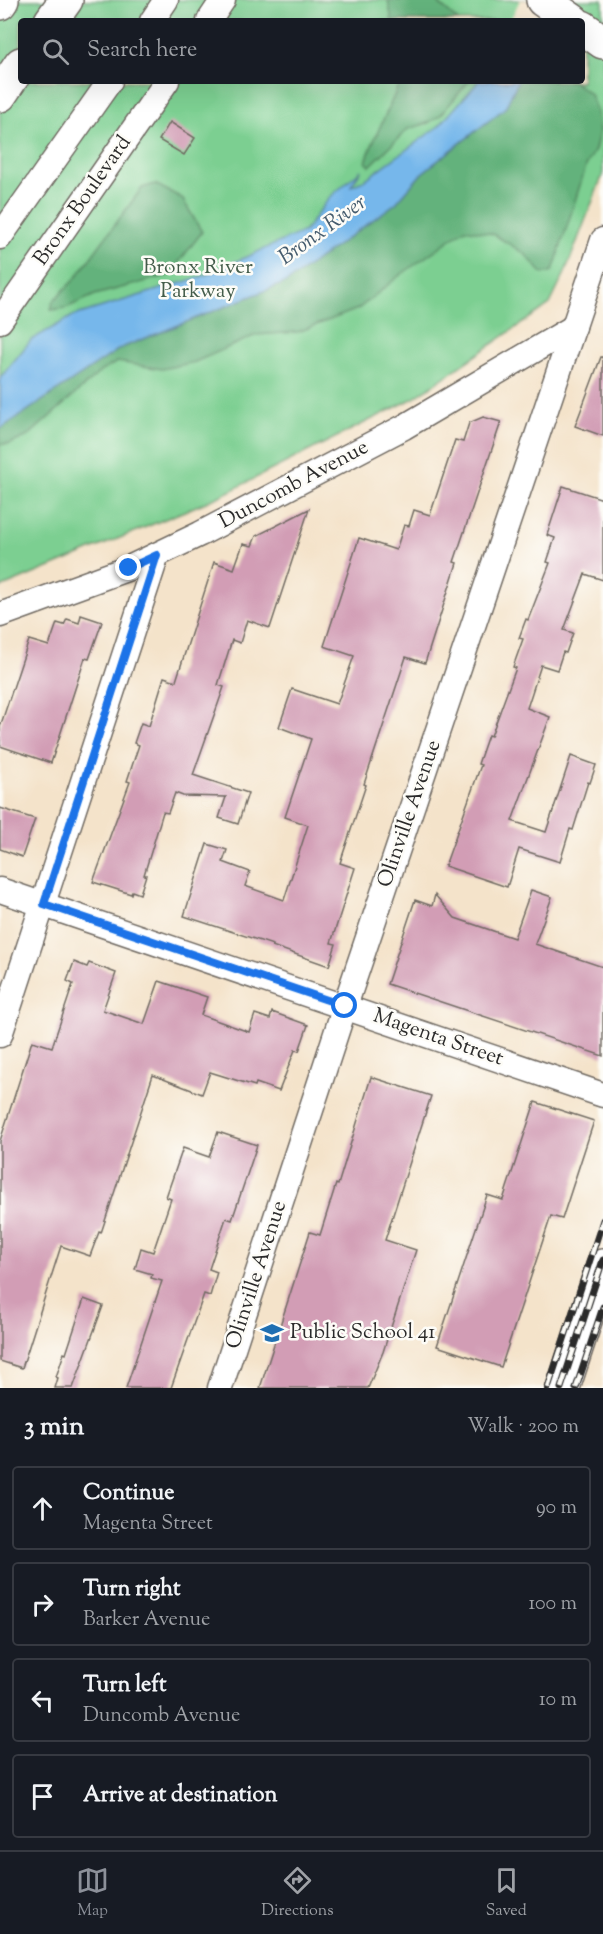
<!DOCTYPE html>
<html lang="en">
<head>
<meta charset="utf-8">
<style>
	body { margin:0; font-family:"Sorts Mill Goudy",serif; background:#242831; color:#f1f3f6 }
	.stop { position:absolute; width:18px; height:18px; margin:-14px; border:4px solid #1a73e8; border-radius:50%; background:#fff }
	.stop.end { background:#1a73e8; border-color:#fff; box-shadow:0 2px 6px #0008 }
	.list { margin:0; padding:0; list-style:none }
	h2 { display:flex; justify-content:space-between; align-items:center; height:78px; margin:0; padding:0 24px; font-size:26px }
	h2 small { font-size:20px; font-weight:400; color:#9ea1a6 }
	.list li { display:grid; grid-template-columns:39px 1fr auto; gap:18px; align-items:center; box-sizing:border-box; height:84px; margin:0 12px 12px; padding:0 12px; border:2px solid #363941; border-radius:6px }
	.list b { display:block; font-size:22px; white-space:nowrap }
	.list p { margin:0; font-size:20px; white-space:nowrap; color:#9ea1a6 }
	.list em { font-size:20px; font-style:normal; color:#9ea1a6 }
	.icon { flex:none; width:33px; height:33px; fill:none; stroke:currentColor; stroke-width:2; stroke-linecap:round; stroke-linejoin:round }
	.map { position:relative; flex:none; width:603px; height:1388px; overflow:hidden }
	.search { position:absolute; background:#171b24; box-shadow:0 6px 24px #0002; left:18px; right:18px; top:18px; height:66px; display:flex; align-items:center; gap:15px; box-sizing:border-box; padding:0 21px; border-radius:6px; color:#9ea1a6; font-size:22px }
	.sheet { height:462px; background:#171b24 }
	nav { display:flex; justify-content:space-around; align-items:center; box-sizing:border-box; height:84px; border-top:2px solid #363941; background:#171b24; font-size:16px; color:#9ea1a6 }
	nav a { display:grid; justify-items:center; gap:3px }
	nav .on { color:#8c9099 }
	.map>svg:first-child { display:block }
</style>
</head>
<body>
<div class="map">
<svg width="603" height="1388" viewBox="0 0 603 1388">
	<rect width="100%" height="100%" fill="#fdfcf7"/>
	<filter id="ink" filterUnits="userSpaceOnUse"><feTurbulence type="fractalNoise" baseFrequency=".0167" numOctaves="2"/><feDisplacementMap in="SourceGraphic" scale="12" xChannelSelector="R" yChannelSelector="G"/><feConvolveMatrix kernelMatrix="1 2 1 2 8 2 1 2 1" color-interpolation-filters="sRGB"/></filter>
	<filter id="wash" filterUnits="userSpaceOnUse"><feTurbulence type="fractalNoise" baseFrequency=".008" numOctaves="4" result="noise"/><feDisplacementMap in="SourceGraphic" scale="24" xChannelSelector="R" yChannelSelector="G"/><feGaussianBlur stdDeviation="1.35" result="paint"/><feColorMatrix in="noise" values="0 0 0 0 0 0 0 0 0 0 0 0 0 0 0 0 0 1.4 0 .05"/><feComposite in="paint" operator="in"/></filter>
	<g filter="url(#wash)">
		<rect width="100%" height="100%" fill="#f4e3ca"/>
		<!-- green -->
		<path fill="#7bcf91" stroke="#537d5e" stroke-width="1.5" fill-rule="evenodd" d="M0,0H603V174L565,273L550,304L414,398L218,497L0,588ZM21,21H582V81H21Z"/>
		<!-- forest -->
		<g fill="#64b27b" stroke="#486e53" stroke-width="1.5">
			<polygon points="388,0 435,0 458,21 392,21"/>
			<path d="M398,81H469L440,116L428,123L408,129L370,166L366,162C374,136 388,112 398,86Z"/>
			<polygon points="518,81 573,81 590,94 597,113 599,132 595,150 586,166 553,271 543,274 524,253 493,234 465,229 399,276 358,309 298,332 256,335 195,362 162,369 117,362 101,371 28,436 10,444 0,444 0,429 121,348 287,282 396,203 422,173 505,108"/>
			<polygon points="155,184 182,198 202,232 169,275 95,295 66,308 51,310 53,301 75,279 142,188"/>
		</g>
		<!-- water -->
		<polygon fill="#76b7eb" stroke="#50718b" stroke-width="1.5" points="479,81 518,81 505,108 422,173 396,203 287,282 121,348 0,429 0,378 31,340 73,316 203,276 305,231 329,198 361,170 351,186 363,181 439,126"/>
		<!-- pier -->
		<polygon fill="#f4e3ca" points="520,0 573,0 559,21 510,21"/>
		<g id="blocks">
			<!-- building -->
			<g fill="#d29db5">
				<polygon points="170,122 195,138 184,155 159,140"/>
				<polygon points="601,357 603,357 603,436 575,426"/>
				<polygon points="483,417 501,422 454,562 457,563 425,663 406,657 364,784 366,785 340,863 355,868 331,943 336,944 329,966 272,946 273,945 184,916 207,844 227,850 223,862 250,872 245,886 284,900 308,825 285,817 311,739 279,727 292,689 337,704 354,656 324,646 359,538 396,550 404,525 409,526 414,510 430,515 455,440 463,442 469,423"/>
				<polygon points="563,486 603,499 603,580 585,574 564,630 573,633 566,653 563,652 557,670 541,665 527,708 550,717 512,821 546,832 571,756 596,765 590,783 588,782 573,830 570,829 560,862 519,849 507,887 445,866 481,765 478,764 488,735 491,736 516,668 513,667 523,639 519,638 526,619 528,620 550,563 547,562 555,538 547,535"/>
				<polygon points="309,509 270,628 247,620 240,643 232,640 218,685 224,687 193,775 248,793 238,824 219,818 226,797 183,796 175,793 168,813 163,812 144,875 146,875 140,894 132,891 131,894 93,882 130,782 127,781 139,745 134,743 141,723 149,726 164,677 176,681 214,562 234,569 243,544 252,546 256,536"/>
				<polygon points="81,615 102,622 89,659 85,658 51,763 0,746 0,727 29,640 49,646 57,623 64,625 67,619 79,623"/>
				<polygon points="0,808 35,819 22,857 0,849"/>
				<polygon points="531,890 552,897 535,944 603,967 603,1056 387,984 415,900 432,906 435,895 455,918 514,938"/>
				<polygon points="74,962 87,967 89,963 116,973 103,1010 144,1024 159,981 207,997 201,1015 249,1032 255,1014 270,1019 272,1012 308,1025 299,1051 295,1050 279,1091 256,1083 255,1086 210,1072 202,1094 153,1075 101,1233 99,1232 90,1256 61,1246 22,1368 0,1361 0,1141 32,1041 52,1047 73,984 67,981"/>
				<polygon points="371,1077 431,1096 385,1240 416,1250 383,1352 368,1388 260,1388 310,1232 320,1235 336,1184 338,1185"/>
				<polygon points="535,1102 594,1121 562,1219 551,1216 501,1367 437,1346 487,1195 503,1200"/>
				<polygon points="218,1132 257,1145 232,1220 226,1218 209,1269 217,1272 210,1296 204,1294 171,1388 126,1388 162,1281 151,1278 152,1274 135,1269 141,1248 153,1252 171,1199 166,1197 183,1148 209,1157"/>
				<polygon points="84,1299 103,1306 73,1388 55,1388 58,1378 56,1377 64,1353 66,1354"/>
			</g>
		</g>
	</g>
	<g filter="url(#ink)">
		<use href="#blocks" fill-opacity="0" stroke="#716b63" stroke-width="1.5"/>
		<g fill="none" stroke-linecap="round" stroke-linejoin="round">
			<!-- street casing -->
			<g stroke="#716b63" stroke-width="27">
				<g id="street">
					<polyline points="152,21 166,0"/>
					<polyline points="209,21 223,0"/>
					<polyline points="0,237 110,81"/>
					<polyline points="0,321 167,81"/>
					<polyline points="0,615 129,568 200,534 404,427 574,327"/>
					<polyline points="0,890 603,1095"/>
					<polyline points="0,1035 157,555"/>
					<polyline points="220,1388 345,1006 603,240"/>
				</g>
			</g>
			<!-- secondary casing -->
			<g stroke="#716b63" stroke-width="36">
				<polyline id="secondary" points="563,1388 603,1266"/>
			</g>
			<!-- primary casing -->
			<g stroke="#716b63" stroke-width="36">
				<g id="primary">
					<polyline points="543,0 573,21"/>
					<polyline points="582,27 603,42"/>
				</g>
			</g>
			<!-- highway casing -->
			<g stroke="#716b63" stroke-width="36">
				<g id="highway">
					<polyline points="0,3 2,0"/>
					<polyline points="51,21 66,0"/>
					<polyline points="0,95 21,64"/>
				</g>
			</g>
			<!-- street -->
			<use href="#street" stroke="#fff" stroke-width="24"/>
			<!-- secondary -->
			<use href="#secondary" stroke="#fff" stroke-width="33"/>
			<!-- primary -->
			<use href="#primary" stroke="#fff" stroke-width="33"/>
			<!-- highway -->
			<use href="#highway" stroke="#fff" stroke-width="33"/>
			<!-- rail casing -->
			<g stroke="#2b2b2b" stroke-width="7">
				<g id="rail">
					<polyline points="548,1388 603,1220"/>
					<polyline points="561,1388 603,1260"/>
					<polyline points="576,1388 603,1307"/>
				</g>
			</g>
			<!-- rail -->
			<use href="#rail" stroke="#fdfcf7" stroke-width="4.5" stroke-dasharray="14" stroke-linecap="butt"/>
		</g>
	</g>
	<g fill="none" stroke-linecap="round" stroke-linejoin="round" filter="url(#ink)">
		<!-- route -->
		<polyline stroke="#1a73e8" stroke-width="8" points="129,568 157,555 44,904 345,1006"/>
	</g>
	<!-- icons -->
	<defs>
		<g id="school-bare" transform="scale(1.8)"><path d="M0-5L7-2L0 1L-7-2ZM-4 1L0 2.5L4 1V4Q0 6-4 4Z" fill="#1f6fb2" stroke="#fdfcf7" stroke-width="2.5" paint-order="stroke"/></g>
	</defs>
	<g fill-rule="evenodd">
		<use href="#school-bare" x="272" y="1333"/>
	</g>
	<g text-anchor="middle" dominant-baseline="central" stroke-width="5" stroke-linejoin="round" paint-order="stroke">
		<!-- street labels -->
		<g font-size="21" fill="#2b2b2b" stroke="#fdfcf7">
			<text transform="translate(83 201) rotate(-55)">Bronx Boulevard</text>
			<text transform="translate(294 485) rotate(-28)">Duncomb Avenue</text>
			<text transform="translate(410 814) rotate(-71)">Olinville Avenue</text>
			<text transform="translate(438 1038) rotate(19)">Magenta Street</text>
			<text transform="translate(257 1275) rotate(-72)">Olinville Avenue</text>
		</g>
		<!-- park labels -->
		<g font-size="21" fill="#435c4a" stroke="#fdfcf7">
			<text x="198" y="268">Bronx River<tspan x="198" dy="24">Parkway</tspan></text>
		</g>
		<!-- poi labels -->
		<g font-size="21" fill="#2b2b2b" stroke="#fdfcf7" text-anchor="start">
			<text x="290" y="1333">Public School 41</text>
		</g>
		<!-- water labels -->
		<g font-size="22" font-style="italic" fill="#455c6e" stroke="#fdfcf7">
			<text transform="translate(323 231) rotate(-36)">Bronx River</text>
		</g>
	</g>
</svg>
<div class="stop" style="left:345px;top:1006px"></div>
<div class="stop end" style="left:129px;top:568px"></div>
<div class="search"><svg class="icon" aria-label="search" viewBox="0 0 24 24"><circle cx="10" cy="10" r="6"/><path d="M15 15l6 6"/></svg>Search here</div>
</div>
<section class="sheet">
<h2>3 min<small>Walk · 200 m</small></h2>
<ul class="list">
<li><svg class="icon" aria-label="ahead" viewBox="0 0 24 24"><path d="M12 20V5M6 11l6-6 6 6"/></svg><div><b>Continue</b><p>Magenta Street</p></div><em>90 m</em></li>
<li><svg class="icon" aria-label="right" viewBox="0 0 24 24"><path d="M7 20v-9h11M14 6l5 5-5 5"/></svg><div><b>Turn right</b><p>Barker Avenue</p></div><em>100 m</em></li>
<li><svg class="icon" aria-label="left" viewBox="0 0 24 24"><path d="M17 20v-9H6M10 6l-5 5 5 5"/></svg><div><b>Turn left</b><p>Duncomb Avenue</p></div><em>10 m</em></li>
<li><svg class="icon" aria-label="arrive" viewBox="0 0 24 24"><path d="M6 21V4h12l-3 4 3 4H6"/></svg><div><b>Arrive at destination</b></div></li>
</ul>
</section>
<nav>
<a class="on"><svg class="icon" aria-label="map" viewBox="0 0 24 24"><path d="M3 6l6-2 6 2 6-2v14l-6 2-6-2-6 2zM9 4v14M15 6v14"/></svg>Map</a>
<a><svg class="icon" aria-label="directions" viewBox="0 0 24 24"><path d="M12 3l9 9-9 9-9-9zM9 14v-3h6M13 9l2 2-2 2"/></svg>Directions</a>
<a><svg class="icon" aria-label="saved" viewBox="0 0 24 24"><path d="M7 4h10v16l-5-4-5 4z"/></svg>Saved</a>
</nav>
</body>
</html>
